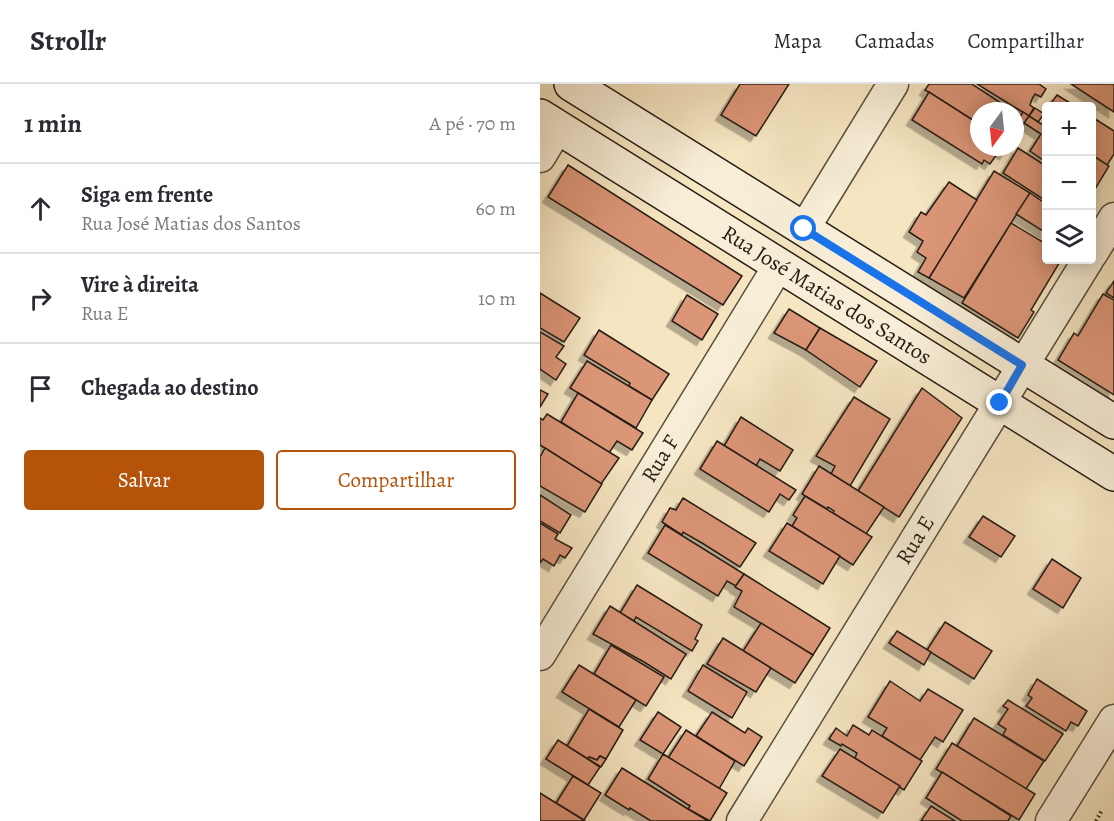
<!DOCTYPE html>
<html lang="pt">
<head>
<meta charset="utf-8">
<style>
	body { margin:0; font-family:Alegreya,serif; background:#f7f7f7; color:#2b2b33 }
	.controls { position:absolute; right:18px; top:18px; display:grid; overflow:hidden; border-radius:6px; box-shadow:0 3px 15px #0003 }
	.controls button { width:54px; height:54px; display:grid; place-items:center; padding:0; border:0; border-bottom:2px solid #e1e1e2; background:#fff; color:#2b2b33; font:30px sans-serif }
	.compass { position:absolute; left:430px; top:18px; width:54px; height:54px; border-radius:50%; background:#fff; box-shadow:0 3px 15px #0003; rotate:195deg }
	.stop { position:absolute; width:18px; height:18px; margin:-14px; border:4px solid #1a73e8; border-radius:50%; background:#fff }
	.stop.end { background:#1a73e8; border-color:#fff; box-shadow:0 2px 6px #0008 }
	.list { margin:0; padding:0; list-style:none }
	h2 { display:flex; justify-content:space-between; align-items:center; height:78px; margin:0; padding:0 24px; font-size:26px }
	h2 small { font-size:20px; font-weight:400; color:#7c7c81 }
	.list li { display:grid; grid-template-columns:39px 1fr auto; gap:18px; align-items:center; box-sizing:border-box; height:90px; padding:0 24px; border-top:2px solid #e1e1e2 }
	.list b { display:block; font-size:22px; white-space:nowrap }
	.list p { margin:0; font-size:20px; white-space:nowrap; color:#7c7c81 }
	.list em { font-size:20px; font-style:normal; color:#7c7c81 }
	.actions { display:flex; gap:12px; padding:18px 24px }
	.actions a { flex:1; padding:14px 0; border:2px solid #b45309; border-radius:6px; text-align:center; font-size:21px; color:#b45309 }
	.actions .main { background:#b45309; color:#fff }
	.icon { flex:none; width:33px; height:33px; fill:none; stroke:currentColor; stroke-width:2; stroke-linecap:round; stroke-linejoin:round }
	.map { position:relative; flex:none; width:574px; height:737px; overflow:hidden }
	header { display:flex; align-items:center; gap:36px; box-sizing:border-box; height:84px; padding:0 30px; background:#fff; border-bottom:2px solid #e1e1e2 }
	header strong { font-size:28px }
	nav { display:flex; gap:33px; margin-inline-start:auto; font-size:21px }
	main { display:flex }
	aside { flex:1; background:#fff }
	.map>svg:first-child { display:block }
</style>
</head>
<body>
<header>
<strong>Strollr</strong>
<nav><a>Mapa</a><a>Camadas</a><a>Compartilhar</a></nav>
</header>
<main>
<aside>
<h2>1 min<small>A pé · 70 m</small></h2>
<ul class="list">
<li><svg class="icon" aria-label="ahead" viewBox="0 0 24 24"><path d="M12 20V5M6 11l6-6 6 6"/></svg><div><b>Siga em frente</b><p>Rua José Matias dos Santos</p></div><em>60 m</em></li>
<li><svg class="icon" aria-label="right" viewBox="0 0 24 24"><path d="M7 20v-9h11M14 6l5 5-5 5"/></svg><div><b>Vire à direita</b><p>Rua E</p></div><em>10 m</em></li>
<li><svg class="icon" aria-label="arrive" viewBox="0 0 24 24"><path d="M6 21V4h12l-3 4 3 4H6"/></svg><div><b>Chegada ao destino</b></div></li>
</ul>
<div class="actions"><a class="main">Salvar</a><a>Compartilhar</a></div>
</aside>
<div class="map">
<svg width="574" height="737" viewBox="0 0 574 737">
	<defs>
		<filter id="shadow"><feDropShadow dx="-5.5" dy="5.5" stdDeviation="0" flood-color="#0004"/></filter>
	</defs>
	<rect width="100%" height="100%" fill="#f5e5c1"/>
	<filter id="stains"><feTurbulence type="fractalNoise" baseFrequency=".00333" numOctaves="4"/><feColorMatrix values="0 0 0 0 .2 0 0 0 0 .09 0 0 0 0 .02 0 0 0 .5 -.17"/></filter>
	<radialGradient id="worn" r=".72"><stop offset=".6" stop-color="#630" stop-opacity="0"/><stop offset="1" stop-color="#630" stop-opacity=".3"/></radialGradient>
	<!-- building -->
	<g fill="#db9577" stroke="#261c13" stroke-width="1.5" filter="url(#shadow)">
		<polygon points="200,0 249,0 216,52 181,31"/>
		<polygon points="389,0 432,0 473,27 439,27 439,40 385,6"/>
		<polygon points="437,0 499,0 506,5 501,13 495,10 492,15 490,21 494,24 489,32"/>
		<polygon points="531,0 574,0 574,28"/>
		<polygon points="389,8 439,40 439,63 469,63 465,70 459,67 450,80 444,76 442,80 372,36"/>
		<polygon points="517,11 535,22 509,22"/>
		<polygon points="495,24 504,30 498,38 489,32"/>
		<polygon points="483,28 489,32 475,54 475,40"/>
		<polygon points="489,32 506,43 506,78 490,67 501,50 484,39"/>
		<polygon points="552,33 574,47 574,70 567,81 552,71"/>
		<polygon points="478,64 506,82 506,117 463,89"/>
		<polygon points="552,71 569,82 552,110"/>
		<polygon points="28,81 202,192 183,221 8,113"/>
		<polygon points="454,87 490,109 424,214 389,194"/>
		<polygon points="409,98 437,116 389,194 378,188 386,174 377,168 383,157 369,148 381,128 386,131"/>
		<polygon points="490,109 506,120 506,149 476,130"/>
		<polygon points="471,139 506,160 506,176 521,176 491,226 494,228 478,254 422,219"/>
		<polygon points="574,197 574,214 566,209"/>
		<polygon points="0,209 40,234 24,258 0,244"/>
		<polygon points="563,210 574,216 574,311 518,276 534,249 538,252"/>
		<polygon points="147,211 178,230 162,256 132,237"/>
		<polygon points="249,225 280,244 266,266 234,249"/>
		<polygon points="280,244 337,277 320,303 266,266"/>
		<polygon points="59,246 129,290 112,316 89,302 90,299 44,271"/>
		<polygon points="0,248 24,262 16,273 26,280 16,296 0,285"/>
		<polygon points="47,277 112,316 96,344 30,304"/>
		<polygon points="382,304 422,334 359,433 318,407"/>
		<polygon points="0,306 8,310 0,323"/>
		<polygon points="38,309 103,349 92,366 77,357 69,369 21,338"/>
		<polygon points="314,313 350,335 310,402 291,390 295,382 276,372"/>
		<polygon points="7,330 79,374 61,400 0,361 0,334 3,336"/>
		<polygon points="201,333 253,366 240,387 220,375 216,382 184,362"/>
		<polygon points="177,357 256,406 249,416 240,410 229,428 160,385"/>
		<polygon points="5,364 62,400 45,428 0,402 0,373"/>
		<polygon points="279,382 344,423 326,450 293,429 294,427 288,423 287,425 262,410"/>
		<polygon points="0,411 31,431 20,449 0,437"/>
		<polygon points="265,412 332,453 313,481 252,442 257,434 253,431"/>
		<polygon points="143,414 216,459 200,483 162,459 143,448 142,451 122,438 130,424 136,426"/>
		<polygon points="443,432 475,452 461,473 429,453"/>
		<polygon points="0,439 18,450 15,455 32,464 25,474 20,471 14,482 3,475 0,479"/>
		<polygon points="247,439 300,472 283,500 229,467"/>
		<polygon points="125,441 204,490 196,502 187,497 178,512 108,469"/>
		<polygon points="512,475 541,494 523,524 493,505"/>
		<polygon points="204,490 290,544 273,571 194,523 202,507 195,503"/>
		<polygon points="97,501 162,541 155,555 158,557 152,567 96,533 94,537 80,529"/>
		<polygon points="70,522 146,570 131,595 104,578 53,550"/>
		<polygon points="405,538 452,567 434,595 387,566"/>
		<polygon points="221,539 273,571 255,599 203,567"/>
		<polygon points="357,547 391,568 384,581 349,559"/>
		<polygon points="183,554 231,584 216,608 167,580"/>
		<polygon points="71,561 124,593 106,622 54,590"/>
		<polygon points="39,581 96,616 79,643 22,608"/>
		<polygon points="163,581 207,608 192,634 148,607"/>
		<polygon points="497,595 547,627 538,642 531,638 526,647 486,622 492,614 488,611"/>
		<polygon points="350,597 380,617 388,605 423,626 403,658 395,653 380,676 342,652 347,644 328,633"/>
		<polygon points="468,616 523,650 505,677 463,651 466,645 458,640 468,625 463,622"/>
		<polygon points="49,625 83,646 66,675 60,672 57,676 49,673 48,675 27,662"/>
		<polygon points="118,628 141,643 123,670 100,656"/>
		<polygon points="172,628 205,649 208,644 222,653 204,682 156,652"/>
		<polygon points="434,634 504,677 486,705 417,662"/>
		<polygon points="313,641 329,651 332,646 382,677 364,706 315,674 317,669 302,660 301,662 289,655 296,644 307,652"/>
		<polygon points="146,646 195,677 179,705 128,674"/>
		<polygon points="18,656 60,683 48,701 6,675"/>
		<polygon points="412,659 495,710 479,736 396,685"/>
		<polygon points="300,665 360,702 343,729 282,692"/>
		<polygon points="123,670 187,709 170,737 148,725 150,722 108,695"/>
		<polygon points="60,672 66,675 61,683 48,675 49,673 57,676"/>
		<polygon points="82,684 148,725 168,737 111,737 90,724 89,726 65,711"/>
		<polygon points="402,688 471,732 468,737 422,737 386,714"/>
		<polygon points="33,692 61,709 44,736 16,719"/>
		<polygon points="0,709 16,719 45,737 0,737"/>
		<polygon points="391,722 415,737 381,737"/>
	</g>
	<g fill="none" stroke-linecap="round" stroke-linejoin="round">
		<!-- minor casing -->
		<g stroke="#5a4e3e" stroke-width="33">
			<g id="minor">
				<polyline points="0,73 18,43"/>
				<polyline points="264,145 353,0"/>
				<polyline points="552,170 574,134"/>
				<path id="s1" d="M0,571L239,181"/>
				<path id="s2" d="M202,737L548,176"/>
				<polyline points="511,737 574,636"/>
			</g>
		</g>
		<!-- secondary casing -->
		<g stroke="#261c13" stroke-width="36">
			<g id="secondary">
				<polyline points="31,0 574,338"/>
				<path id="s3" d="M0,32L574,390"/>
			</g>
		</g>
		<!-- path -->
		<polyline stroke="#261c13" stroke-width="4" stroke-dasharray="1.5 3" stroke-linecap="butt" points="556,737 562,726"/>
		<!-- minor -->
		<use href="#minor" stroke="#f8eed7" stroke-width="30"/>
		<!-- secondary -->
		<use href="#secondary" stroke="#f8eed7" stroke-width="33"/>
	</g>
	<g fill="none" stroke-linecap="round" stroke-linejoin="round">
		<!-- route -->
		<polyline stroke="#1a73e8" stroke-width="8" points="264,145 482,281 460,319"/>
	</g>
	<g text-anchor="middle" dominant-baseline="central" stroke-width="4.5" stroke-linejoin="round" paint-order="stroke">
		<!-- street labels -->
		<g font-size="22" fill="#261c13" stroke="#f8eed7">
			<text stroke="none"><textPath href="#s3" startOffset="338">Rua José Matias dos Santos</textPath></text>
			<text stroke="none"><textPath href="#s1" startOffset="230">Rua F</textPath></text>
			<text stroke="none"><textPath href="#s2" startOffset="330">Rua E</textPath></text>
		</g>
	</g>
	<rect width="100%" height="100%" filter="url(#stains)"/>
	<rect width="100%" height="100%" fill="url(#worn)"/>
</svg>
<div class="controls">
<button>+</button>
<button>−</button>
<button><svg class="icon" aria-label="layers" viewBox="0 0 24 24"><path d="M12 4l9 5-9 5-9-5zM3 14l9 5 9-5"/></svg></button>
</div>
<svg class="compass" viewBox="-18 -18 36 36"><path d="M0-13l5 13h-10z" fill="#e53935"/><path d="M0 13l5-13h-10z" fill="#7c7c81"/></svg>
<div class="stop" style="left:264px;top:145px"></div>
<div class="stop end" style="left:460px;top:319px"></div>
</div>
</main>
</body>
</html>
